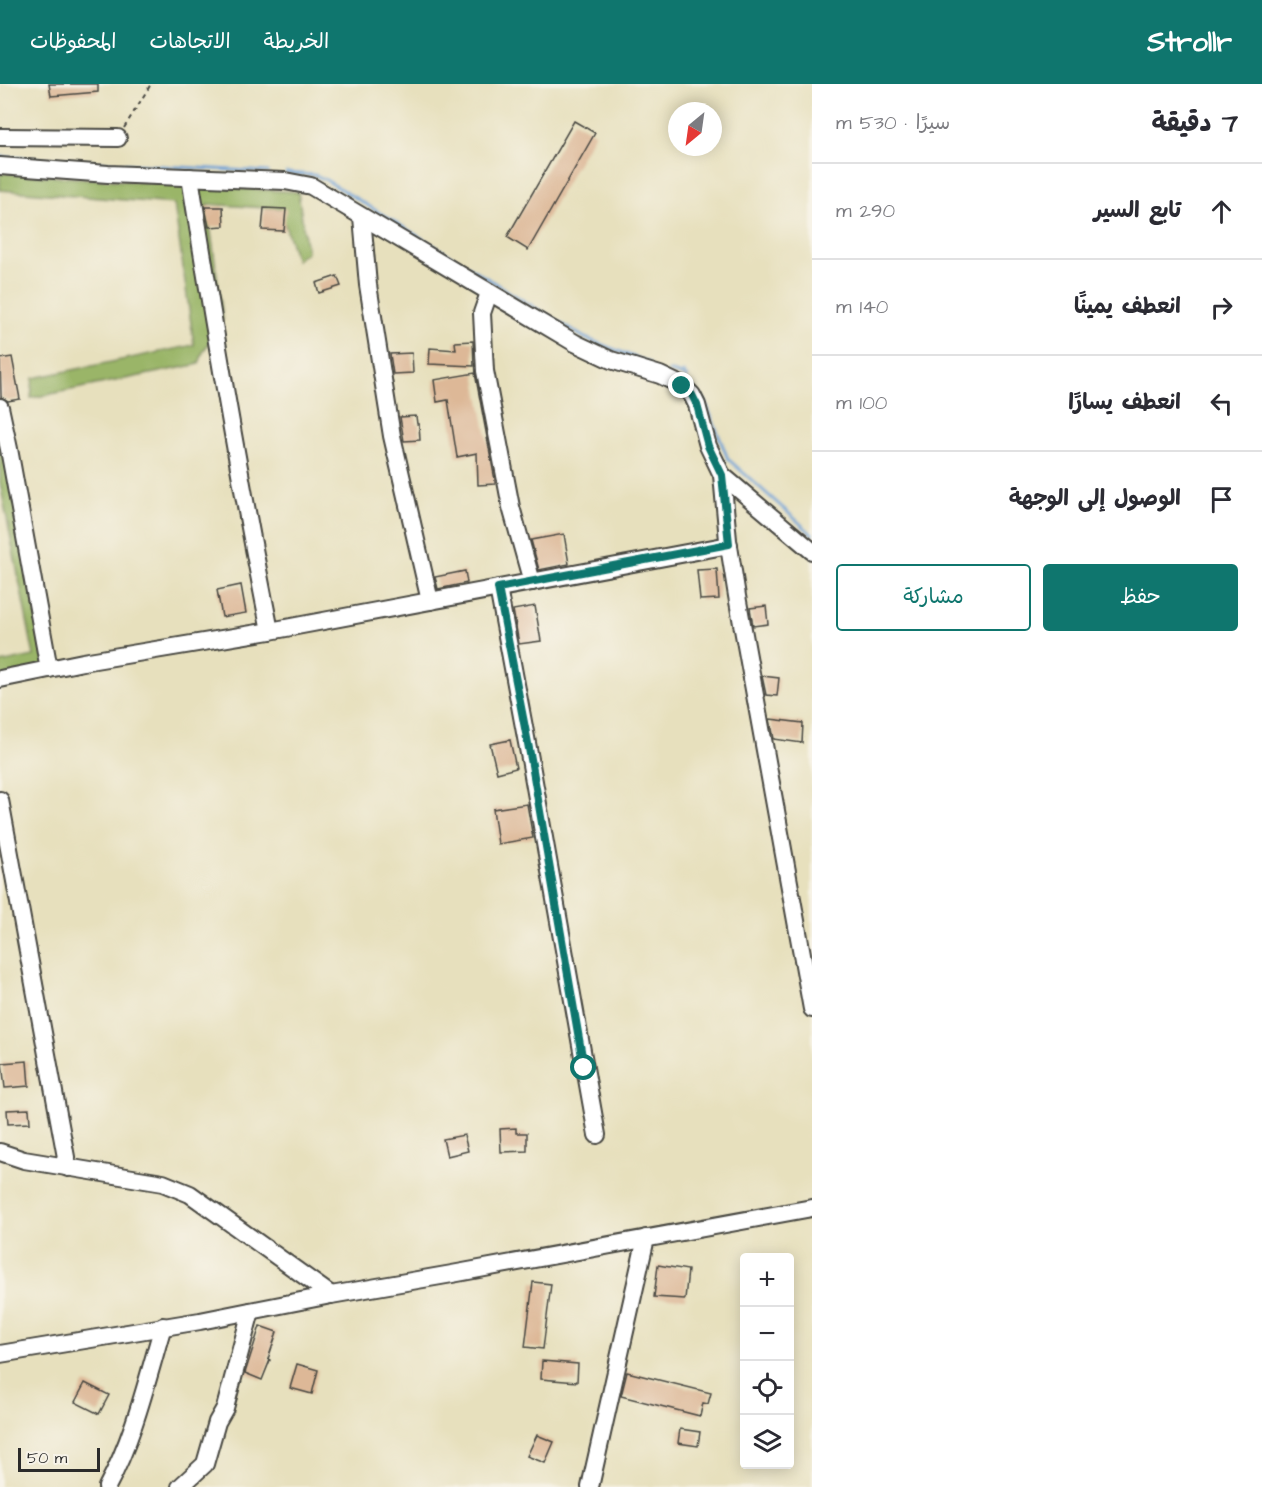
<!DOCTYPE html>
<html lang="ar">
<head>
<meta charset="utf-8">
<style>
	body { margin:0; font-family:"Architects Daughter","Playpen Sans Arabic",sans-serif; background:#f2f2f3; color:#2b2b33; direction:rtl }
	.controls { position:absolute; right:18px; bottom:18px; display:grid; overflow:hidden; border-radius:6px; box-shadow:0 3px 15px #0003 }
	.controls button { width:54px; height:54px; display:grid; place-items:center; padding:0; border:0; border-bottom:2px solid #e1e1e2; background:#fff; color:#2b2b33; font:30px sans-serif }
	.compass { position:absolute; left:668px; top:18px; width:54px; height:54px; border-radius:50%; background:#fff; box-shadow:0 3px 15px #0003; rotate:209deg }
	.scale { position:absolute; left:18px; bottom:15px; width:82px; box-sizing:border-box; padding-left:6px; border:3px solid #2b2b2b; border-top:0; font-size:16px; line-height:21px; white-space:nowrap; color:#2b2b2b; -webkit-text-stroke:4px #f7f3e8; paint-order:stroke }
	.stop { position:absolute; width:18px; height:18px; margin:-14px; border:4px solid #0f766e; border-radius:50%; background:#fff }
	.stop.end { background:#0f766e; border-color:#fff; box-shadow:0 2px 6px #0008 }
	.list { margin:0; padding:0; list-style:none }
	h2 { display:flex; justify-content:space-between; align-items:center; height:78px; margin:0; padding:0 24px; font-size:26px }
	h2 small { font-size:20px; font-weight:400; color:#7c7c81 }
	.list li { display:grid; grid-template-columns:39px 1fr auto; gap:18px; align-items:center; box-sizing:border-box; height:96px; padding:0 24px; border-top:2px solid #e1e1e2 }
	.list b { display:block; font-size:22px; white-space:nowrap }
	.list em { font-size:20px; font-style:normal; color:#7c7c81 }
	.actions { display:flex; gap:12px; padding:18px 24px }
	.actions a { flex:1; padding:14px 0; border:2px solid #0f766e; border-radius:6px; text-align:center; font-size:21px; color:#0f766e }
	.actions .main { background:#0f766e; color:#fff }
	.icon { flex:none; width:33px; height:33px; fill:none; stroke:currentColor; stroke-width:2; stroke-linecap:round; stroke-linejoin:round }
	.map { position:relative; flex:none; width:812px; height:1403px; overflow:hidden; direction:ltr }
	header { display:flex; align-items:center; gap:36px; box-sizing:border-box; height:84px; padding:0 30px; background:#0f766e; color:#fff }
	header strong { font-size:28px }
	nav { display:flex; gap:33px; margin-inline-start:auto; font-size:21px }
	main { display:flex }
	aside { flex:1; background:#fff }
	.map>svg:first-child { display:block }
</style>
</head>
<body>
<header>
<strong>Strollr</strong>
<nav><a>الخريطة</a><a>الاتجاهات</a><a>المحفوظات</a></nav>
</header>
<main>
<aside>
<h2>7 دقيقة<small>سيرًا · 530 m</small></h2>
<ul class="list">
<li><svg class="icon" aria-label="ahead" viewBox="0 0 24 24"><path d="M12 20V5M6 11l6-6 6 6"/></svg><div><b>تابع السير</b></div><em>290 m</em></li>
<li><svg class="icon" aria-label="right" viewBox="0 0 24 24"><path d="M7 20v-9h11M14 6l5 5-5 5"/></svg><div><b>انعطف يمينًا</b></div><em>140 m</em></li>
<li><svg class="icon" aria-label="left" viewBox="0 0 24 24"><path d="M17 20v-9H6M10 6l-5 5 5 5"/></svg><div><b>انعطف يسارًا</b></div><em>100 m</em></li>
<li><svg class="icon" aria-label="arrive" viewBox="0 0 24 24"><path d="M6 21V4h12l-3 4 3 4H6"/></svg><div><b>الوصول إلى الوجهة</b></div></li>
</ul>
<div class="actions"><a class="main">حفظ</a><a>مشاركة</a></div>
</aside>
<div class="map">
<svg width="812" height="1403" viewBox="0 0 812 1403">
	<rect width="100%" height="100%" fill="#f7f3e8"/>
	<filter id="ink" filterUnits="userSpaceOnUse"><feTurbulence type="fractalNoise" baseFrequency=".0167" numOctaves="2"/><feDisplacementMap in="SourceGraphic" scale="12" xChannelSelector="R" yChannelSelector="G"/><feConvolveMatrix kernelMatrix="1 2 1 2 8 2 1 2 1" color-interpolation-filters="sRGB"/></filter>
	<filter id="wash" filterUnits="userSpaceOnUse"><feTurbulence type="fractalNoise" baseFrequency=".008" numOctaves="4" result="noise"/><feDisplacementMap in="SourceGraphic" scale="24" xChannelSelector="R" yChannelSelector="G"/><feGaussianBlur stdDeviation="1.35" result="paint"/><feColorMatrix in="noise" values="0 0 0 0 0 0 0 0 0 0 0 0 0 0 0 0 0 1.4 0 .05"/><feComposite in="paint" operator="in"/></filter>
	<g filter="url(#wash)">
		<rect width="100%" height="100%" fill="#e7e0bd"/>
		<!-- forest -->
		<g fill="#9ab567" stroke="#627049" stroke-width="1.5">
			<polygon points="0,89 298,108 307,168 296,176 280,125 207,120 223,235 203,268 199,280 31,314 33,294 194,261 174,120 0,106"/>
			<polygon points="0,336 46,584 0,593 0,579 34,572 0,399"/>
		</g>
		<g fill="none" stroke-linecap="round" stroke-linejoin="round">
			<!-- stream -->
			<g stroke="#679ed4" stroke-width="3">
				<polyline points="0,73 268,88"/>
				<polyline points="286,89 315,91 326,96 585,254 649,279"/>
				<polyline points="669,287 687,293 683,289"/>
				<polyline points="701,312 705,317 728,375 812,450"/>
			</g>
		</g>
		<g id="blocks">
			<!-- building -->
			<g fill="#ddb897">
				<polygon points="49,0 98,0 98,8 51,12"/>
				<polygon points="574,37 595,49 528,166 507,153"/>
				<polygon points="205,123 223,123 224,142 209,143"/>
				<polygon points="264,124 286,125 284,147 262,146"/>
				<polygon points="337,192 341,202 319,209 316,199"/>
				<polygon points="473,257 474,282 429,280 430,264 456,266 455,258"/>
				<polygon points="412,269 413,289 393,290 390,270"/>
				<polygon points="12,273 20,315 8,317 1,313 0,275"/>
				<polygon points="475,289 495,396 495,400 478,401 477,369 457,373 448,316 437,318 434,296"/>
				<polygon points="416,332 417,340 419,340 420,356 404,357 400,333"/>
				<polygon points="564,450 569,480 539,486 531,456"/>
				<polygon points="717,485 719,515 700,516 697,486"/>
				<polygon points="465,487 467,499 438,505 435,493"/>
				<polygon points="241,501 246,529 222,533 217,506"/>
				<polygon points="535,522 541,557 519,560 513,526"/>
				<polygon points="766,522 768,540 753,542 750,524"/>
				<polygon points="762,592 779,594 777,612 766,611"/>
				<polygon points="770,635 803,639 802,659 774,655"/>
				<polygon points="510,656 516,684 497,689 490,660"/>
				<polygon points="527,720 533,754 498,760 493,725"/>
				<polygon points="27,977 29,1002 5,1004 2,979"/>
				<polygon points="29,1025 30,1039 8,1040 7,1026"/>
				<polygon points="516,1044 516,1049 527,1049 527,1067 501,1068 500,1045"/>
				<polygon points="464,1051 468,1067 447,1072 443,1055"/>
				<polygon points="658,1181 688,1186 685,1215 654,1213"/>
				<polygon points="533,1198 551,1200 543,1265 525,1263"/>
				<polygon points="260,1242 277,1248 268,1275 270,1276 262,1296 245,1289"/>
				<polygon points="542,1277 578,1280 577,1298 541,1295"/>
				<polygon points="297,1280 318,1286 312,1310 290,1304"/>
				<polygon points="627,1288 711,1309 708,1320 703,1319 700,1332 621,1312"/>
				<polygon points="85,1299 109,1311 99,1330 75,1318"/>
				<polygon points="680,1345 700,1348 698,1362 678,1359"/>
				<polygon points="537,1351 554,1358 545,1379 527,1372"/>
			</g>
		</g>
	</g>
	<g filter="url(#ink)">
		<use href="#blocks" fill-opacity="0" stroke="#474641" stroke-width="1.5"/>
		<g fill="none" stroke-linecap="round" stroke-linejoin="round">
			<!-- minor casing -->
			<g stroke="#474641" stroke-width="20">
				<g id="minor">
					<polyline points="0,53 118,54"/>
					<polyline points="0,82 108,90 285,97 311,102 575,259 611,276 660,291 683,302 692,311 697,321 708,362 722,391 728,456 737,512 812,925"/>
					<path d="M190,93C214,245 240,397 270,547"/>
					<polyline points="362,133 368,201 392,352 430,517"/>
					<polyline points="489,209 482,229 485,287 511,423 532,498"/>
					<polyline points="0,323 9,365 49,585"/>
					<polyline points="722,391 812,467"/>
					<polyline points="498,504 530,675 597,1051"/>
					<polyline points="0,595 83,578 270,547 729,461"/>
					<polyline points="0,716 68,1084"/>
					<polyline points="0,1068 24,1076 163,1099 190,1110 331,1211"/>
					<polyline points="0,1270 200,1237 331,1211 452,1190 812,1124"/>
					<path d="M107,1403C134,1353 147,1296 163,1242"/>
					<polyline points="180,1403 205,1380 217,1338 225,1324 251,1227"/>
					<polyline points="590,1403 646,1154"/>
				</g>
			</g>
			<!-- path -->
			<polyline stroke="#474641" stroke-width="2" stroke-dasharray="4.5 4.5" stroke-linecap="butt" points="124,44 151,0"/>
			<!-- minor -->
			<use href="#minor" stroke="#fff" stroke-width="16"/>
		</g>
	</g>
	<g fill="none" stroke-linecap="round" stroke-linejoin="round" filter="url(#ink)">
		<!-- route -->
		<polyline stroke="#0f766e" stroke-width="8" points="584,984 531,675 498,504 729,460 722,391 708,362 697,321 692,311 682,302"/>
	</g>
</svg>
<div class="controls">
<button>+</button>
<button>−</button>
<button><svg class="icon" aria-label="locate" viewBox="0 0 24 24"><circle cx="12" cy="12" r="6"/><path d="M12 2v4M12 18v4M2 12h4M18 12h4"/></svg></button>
<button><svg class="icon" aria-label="layers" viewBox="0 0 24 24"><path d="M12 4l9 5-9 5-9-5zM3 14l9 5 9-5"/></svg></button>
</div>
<svg class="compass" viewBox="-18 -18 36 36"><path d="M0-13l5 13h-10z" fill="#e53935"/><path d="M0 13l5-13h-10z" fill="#7c7c81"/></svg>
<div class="scale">50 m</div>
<div class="stop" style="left:584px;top:984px"></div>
<div class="stop end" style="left:682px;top:302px"></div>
</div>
</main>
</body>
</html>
